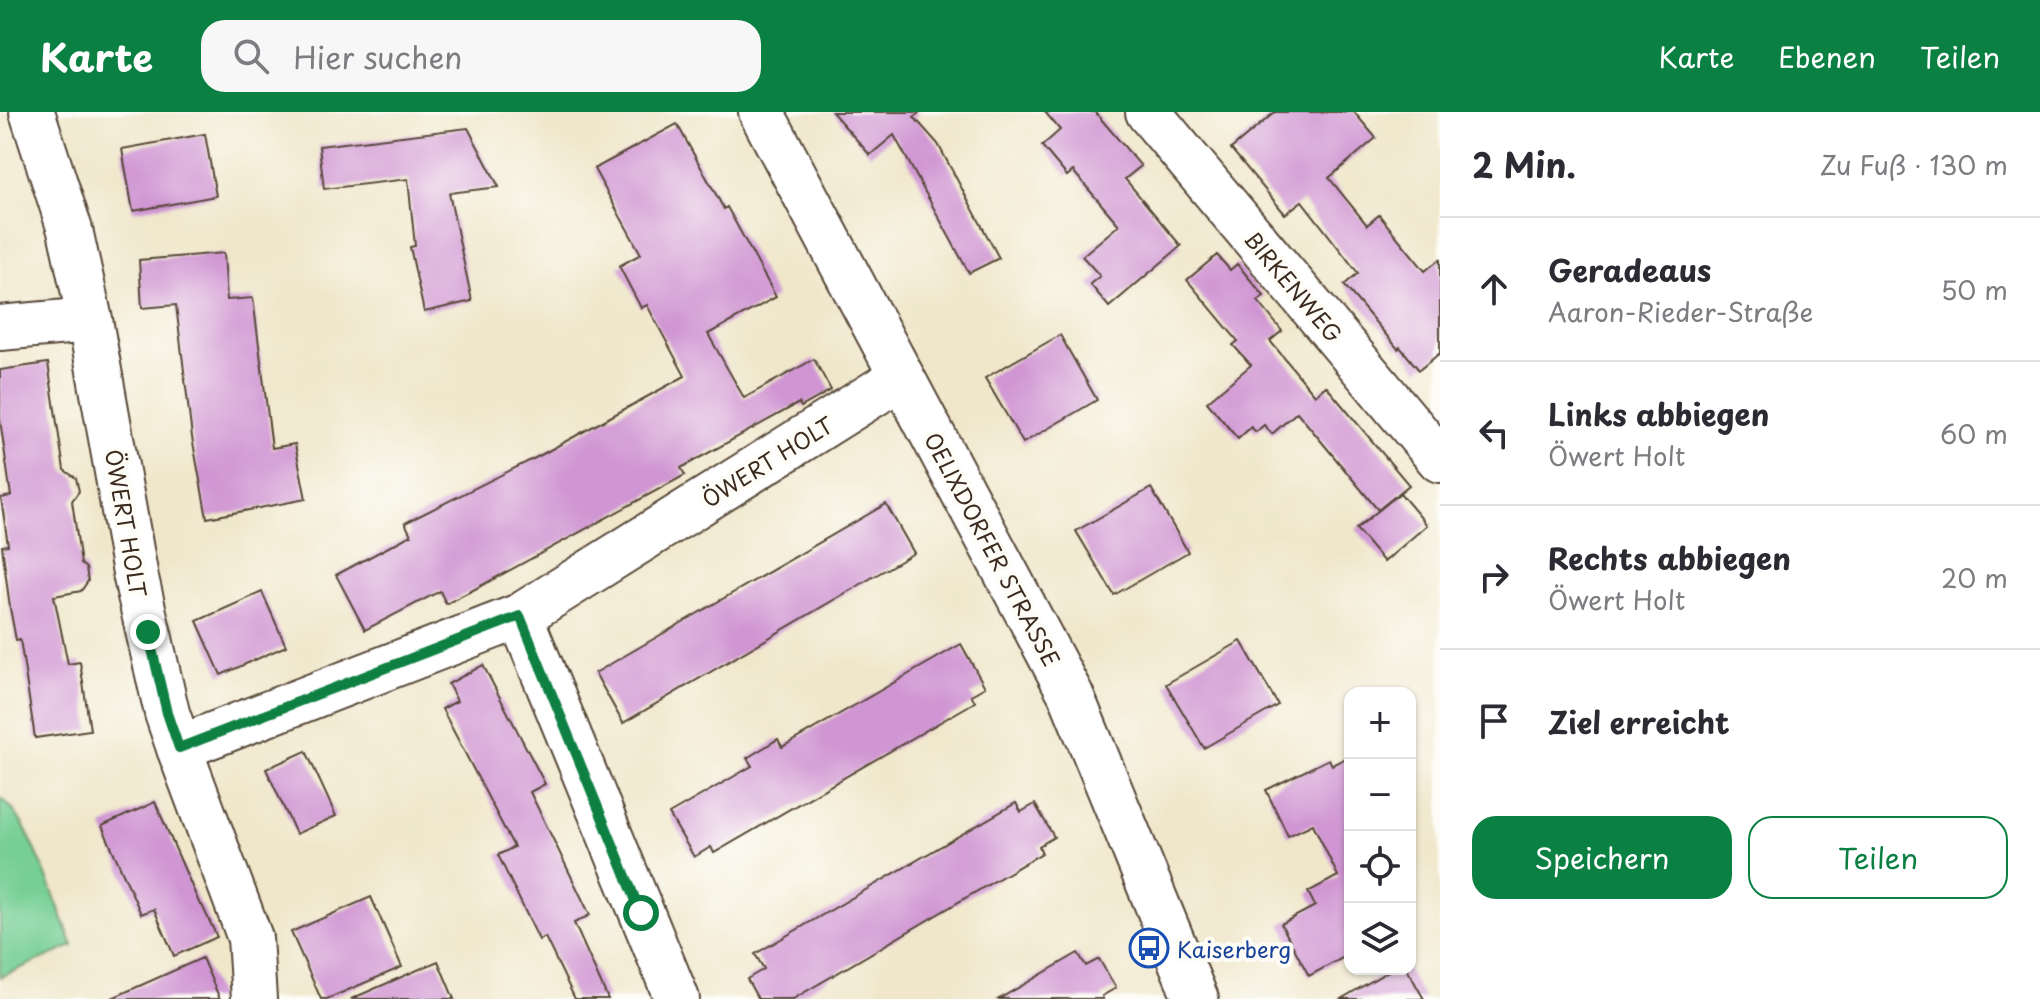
<!DOCTYPE html>
<html lang="de">
<head>
<meta charset="utf-8">
<style>
	body { margin:0; font-family:"Playpen Sans",sans-serif; background:#f7f7f7; color:#2b2b33 }
	.controls { position:absolute; right:24px; bottom:24px; display:grid; overflow:hidden; border-radius:16px; box-shadow:0 2px 6px #0004 }
	.controls button { width:72px; height:72px; display:grid; place-items:center; padding:0; border:0; border-bottom:2px solid #e1e1e2; background:#fff; color:#2b2b33; font:40px sans-serif }
	.stop { position:absolute; width:24px; height:24px; margin:-18px; border:6px solid #0b8043; border-radius:50%; background:#fff }
	.stop.end { background:#0b8043; border-color:#fff; box-shadow:0 2px 8px #0008 }
	.list { margin:0; padding:0; list-style:none }
	h2 { display:flex; justify-content:space-between; align-items:center; height:104px; margin:0; padding:0 32px; font-size:34px }
	h2 small { font-size:26px; font-weight:400; color:#7c7c81 }
	.list li { display:grid; grid-template-columns:52px 1fr auto; gap:24px; align-items:center; box-sizing:border-box; height:144px; padding:0 32px; border-top:2px solid #e1e1e2 }
	.list b { display:block; font-size:30px; white-space:nowrap }
	.list p { margin:0; font-size:26px; white-space:nowrap; color:#7c7c81 }
	.list em { font-size:26px; font-style:normal; color:#7c7c81 }
	.actions { display:flex; gap:16px; padding:24px 32px }
	.actions a { flex:1; padding:18px 0; border:2px solid #0b8043; border-radius:24px; text-align:center; font-size:28px; color:#0b8043 }
	.actions .main { background:#0b8043; color:#fff }
	.icon { flex:none; width:44px; height:44px; fill:none; stroke:currentColor; stroke-width:2; stroke-linecap:round; stroke-linejoin:round }
	.map { position:relative; flex:none; width:1440px; height:887px; overflow:hidden }
	header { display:flex; align-items:center; gap:48px; box-sizing:border-box; height:112px; padding:0 40px; background:#0b8043; color:#fff }
	header strong { font-size:38px }
	nav { display:flex; gap:44px; margin-inline-start:auto; font-size:28px }
	.search { width:560px; height:72px; background:#f7f7f7; display:flex; align-items:center; gap:20px; box-sizing:border-box; padding:0 28px; border-radius:24px; color:#7c7c81; font-size:30px }
	main { display:flex }
	aside { flex:1; background:#fff }
	.map>svg:first-child { display:block }
</style>
</head>
<body>
<header>
<strong>Karte</strong>
<div class="search"><svg class="icon" aria-label="search" viewBox="0 0 24 24"><circle cx="10" cy="10" r="6"/><path d="M15 15l6 6"/></svg>Hier suchen</div>
<nav><a>Karte</a><a>Ebenen</a><a>Teilen</a></nav>
</header>
<main>
<div class="map">
<svg width="1440" height="887" viewBox="0 0 1440 887">
	<rect width="100%" height="100%" fill="#fdfcf7"/>
	<filter id="ink" filterUnits="userSpaceOnUse"><feTurbulence type="fractalNoise" baseFrequency=".0125" numOctaves="2"/><feDisplacementMap in="SourceGraphic" scale="16" xChannelSelector="R" yChannelSelector="G"/><feConvolveMatrix kernelMatrix="1 2 1 2 8 2 1 2 1" color-interpolation-filters="sRGB"/></filter>
	<filter id="wash" filterUnits="userSpaceOnUse"><feTurbulence type="fractalNoise" baseFrequency=".006" numOctaves="4" result="noise"/><feDisplacementMap in="SourceGraphic" scale="32" xChannelSelector="R" yChannelSelector="G"/><feGaussianBlur stdDeviation="1.8" result="paint"/><feColorMatrix in="noise" values="0 0 0 0 0 0 0 0 0 0 0 0 0 0 0 0 0 1.4 0 .05"/><feComposite in="paint" operator="in"/></filter>
	<g filter="url(#wash)">
		<rect width="100%" height="100%" fill="#f0e7cb"/>
		<!-- green -->
		<path fill="#76cf94" stroke="#587c59" stroke-width="2" d="M0,686C28,700 60,802 73,834L0,865Z"/>
		<g id="blocks">
			<!-- building -->
			<g fill="#d096d3">
				<polygon points="832,0 920,0 914,5 938,32 999,146 969,161 894,23 870,43"/>
				<polygon points="1045,0 1095,0 1141,54 1125,67 1181,134 1109,195 1090,172 1100,164 1082,144 1119,113 1073,59 1067,64 1042,34 1060,18"/>
				<polygon points="1275,0 1354,0 1376,26 1329,66 1367,113 1379,103 1425,159 1440,147 1440,241 1419,258 1400,235 1398,237 1344,173 1358,161 1302,89 1285,102 1231,37"/>
				<polygon points="677,12 724,97 727,95 776,185 708,222 744,286 814,247 831,278 801,295 799,291 681,356 685,363 477,476 446,492 440,479 365,518 336,463 411,423 405,411 539,344 685,264 647,193 641,196 619,154 641,142 594,57"/>
				<polygon points="468,16 499,75 449,81 472,189 424,200 410,135 415,134 408,67 324,77 319,34"/>
				<polygon points="205,22 216,84 133,99 122,37"/>
				<polygon points="224,141 227,188 253,186 272,336 295,332 306,387 207,406 192,325 176,193 142,196 139,148"/>
				<polygon points="1217,143 1230,158 1237,152 1264,184 1258,189 1282,219 1270,229 1315,283 1326,274 1409,373 1378,398 1297,300 1272,322 1264,313 1256,320 1251,315 1238,327 1207,290 1251,253 1233,233 1238,229 1187,168"/>
				<polygon points="1060,223 1097,288 1023,331 985,266"/>
				<polygon points="48,251 64,358 76,366 79,379 72,389 81,452 86,456 88,469 81,479 54,484 68,552 80,550 90,618 35,626 20,527 16,528 10,496 2,434 8,433 1,386 11,384 0,308 0,258"/>
				<polygon points="1151,376 1188,440 1114,483 1076,419"/>
				<polygon points="1400,381 1427,413 1384,450 1356,417"/>
				<polygon points="886,392 914,441 623,611 595,561"/>
				<polygon points="262,480 286,534 221,563 197,509"/>
				<polygon points="1241,529 1278,593 1204,636 1166,572"/>
				<polygon points="961,532 985,575 971,583 975,590 714,741 711,735 694,745 669,702 752,654 747,646 778,627 782,635"/>
				<polygon points="483,553 545,672 530,680 590,803 574,811 608,887 575,887 545,825 539,828 498,743 514,735 442,597 457,589 448,572"/>
				<polygon points="306,639 336,704 296,722 266,657"/>
				<polygon points="1350,644 1350,842 1309,864 1281,812 1315,794 1308,780 1338,764 1313,712 1288,724 1266,678 1329,647 1332,653"/>
				<polygon points="155,690 200,793 202,793 217,825 174,844 154,797 141,802 102,714"/>
				<polygon points="1016,691 1021,700 1035,692 1054,725 1039,734 1042,741 793,887 758,887 747,867 764,857 755,842"/>
				<polygon points="371,785 402,855 327,887 321,887 291,820"/>
				<polygon points="1078,841 1086,854 1099,847 1116,876 1102,884 1103,887 999,887"/>
				<polygon points="202,846 220,887 110,887"/>
				<polygon points="438,849 454,887 351,887"/>
				<polygon points="1392,857 1407,857 1424,887 1341,887"/>
			</g>
		</g>
	</g>
	<g filter="url(#ink)">
		<use href="#blocks" fill-opacity="0" stroke="#564638" stroke-width="2"/>
		<g fill="none" stroke-linecap="round" stroke-linejoin="round">
			<!-- minor casing -->
			<g stroke="#564638" stroke-width="48">
				<g id="minor">
					<polyline points="32,0 70,118 90,208 136,466 167,601 179,636 520,504 901,265"/>
					<polyline points="761,0 1071,583 1196,887"/>
					<polyline points="1148,0 1440,348"/>
					<polyline points="0,216 90,208"/>
					<polyline points="520,504 677,887"/>
					<polyline points="179,636 250,826 254,887"/>
				</g>
			</g>
			<!-- minor -->
			<use href="#minor" stroke="#fff" stroke-width="44"/>
		</g>
	</g>
	<g fill="none" stroke-linecap="round" stroke-linejoin="round" filter="url(#ink)">
		<!-- route -->
		<polyline stroke="#0b8043" stroke-width="10" points="148,520 167,601 179,636 520,504 641,801"/>
	</g>
	<!-- icons -->
	<defs>
		<g id="bus-ring" transform="scale(2)"><circle r="9.5" fill="#fdfcf7" stroke="#1a4fb4" stroke-width="1.5"/><path d="M-5-6H5V4H4V6H2V4H-2V6H-4V4H-5ZM-3.5-4V0h7V-4ZM-3.5 1.2v1.5H-2V1.2ZM2 1.2v1.5H3.5V1.2Z" fill="#1a4fb4"/></g>
	</defs>
	<g fill-rule="evenodd">
		<use href="#bus-ring" x="1149" y="836"/>
	</g>
	<g text-anchor="middle" dominant-baseline="central" stroke-width="8" stroke-linejoin="round" paint-order="stroke">
		<!-- street labels -->
		<g font-size="22" fill="#3b2a1e" stroke="#fdfcf7">
			<text transform="translate(1294 174) rotate(50)">BIRKENWEG</text>
			<text transform="translate(767 349) rotate(-32)">ÖWERT HOLT</text>
			<text transform="translate(127 411) rotate(80)">ÖWERT HOLT</text>
			<text transform="translate(993 437) rotate(62)">OELIXDORFER STRASSE</text>
		</g>
		<!-- transit labels -->
		<g font-size="22" fill="#164399" stroke="#fdfcf7" text-anchor="start">
			<text x="1177" y="836">Kaiserberg</text>
		</g>
	</g>
</svg>
<div class="controls">
<button>+</button>
<button>−</button>
<button><svg class="icon" aria-label="locate" viewBox="0 0 24 24"><circle cx="12" cy="12" r="6"/><path d="M12 2v4M12 18v4M2 12h4M18 12h4"/></svg></button>
<button><svg class="icon" aria-label="layers" viewBox="0 0 24 24"><path d="M12 4l9 5-9 5-9-5zM3 14l9 5 9-5"/></svg></button>
</div>
<div class="stop" style="left:641px;top:801px"></div>
<div class="stop end" style="left:148px;top:520px"></div>
</div>
<aside>
<h2>2 Min.<small>Zu Fuß · 130 m</small></h2>
<ul class="list">
<li><svg class="icon" aria-label="ahead" viewBox="0 0 24 24"><path d="M12 20V5M6 11l6-6 6 6"/></svg><div><b>Geradeaus</b><p>Aaron-Rieder-Straße</p></div><em>50 m</em></li>
<li><svg class="icon" aria-label="left" viewBox="0 0 24 24"><path d="M17 20v-9H6M10 6l-5 5 5 5"/></svg><div><b>Links abbiegen</b><p>Öwert Holt</p></div><em>60 m</em></li>
<li><svg class="icon" aria-label="right" viewBox="0 0 24 24"><path d="M7 20v-9h11M14 6l5 5-5 5"/></svg><div><b>Rechts abbiegen</b><p>Öwert Holt</p></div><em>20 m</em></li>
<li><svg class="icon" aria-label="arrive" viewBox="0 0 24 24"><path d="M6 21V4h12l-3 4 3 4H6"/></svg><div><b>Ziel erreicht</b></div></li>
</ul>
<div class="actions"><a class="main">Speichern</a><a>Teilen</a></div>
</aside>
</main>
</body>
</html>
